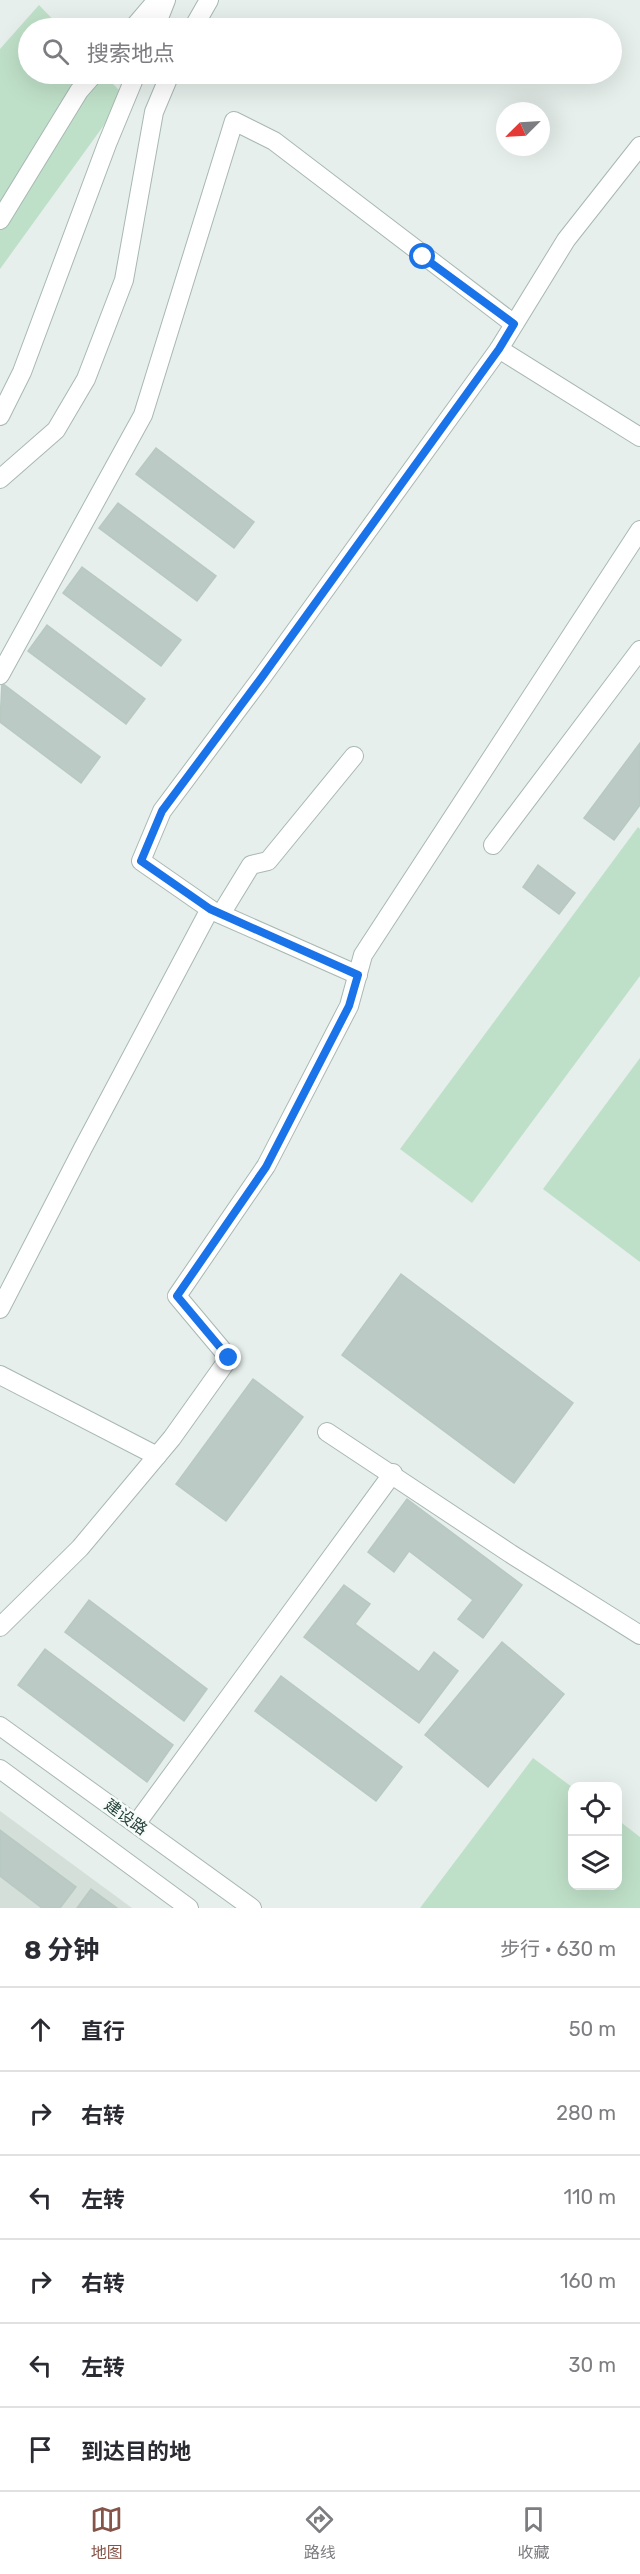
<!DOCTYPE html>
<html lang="zh">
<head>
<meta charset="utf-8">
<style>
	body { margin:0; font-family:Rubik,"Noto Sans SC",sans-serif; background:#f7f7f7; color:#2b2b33 }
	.controls { position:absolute; right:18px; bottom:18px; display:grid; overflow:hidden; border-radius:12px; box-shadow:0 6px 24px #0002 }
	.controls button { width:54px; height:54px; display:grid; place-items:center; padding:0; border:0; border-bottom:2px solid #e1e1e2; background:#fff; color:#2b2b33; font:30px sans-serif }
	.compass { position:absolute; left:496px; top:102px; width:54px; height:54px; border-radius:50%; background:#fff; box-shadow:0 6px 24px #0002; rotate:246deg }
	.stop { position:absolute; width:18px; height:18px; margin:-14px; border:4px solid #1a73e8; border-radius:50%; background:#fff }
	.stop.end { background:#1a73e8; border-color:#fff; box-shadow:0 2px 6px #0008 }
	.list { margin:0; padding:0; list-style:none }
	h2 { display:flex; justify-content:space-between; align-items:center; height:78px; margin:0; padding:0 24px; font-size:26px }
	h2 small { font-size:20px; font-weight:400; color:#7c7c81 }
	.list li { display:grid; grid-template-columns:39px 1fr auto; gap:18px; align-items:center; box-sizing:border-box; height:84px; padding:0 24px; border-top:2px solid #e1e1e2 }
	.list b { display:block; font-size:22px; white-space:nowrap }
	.list em { font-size:20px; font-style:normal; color:#7c7c81 }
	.icon { flex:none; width:33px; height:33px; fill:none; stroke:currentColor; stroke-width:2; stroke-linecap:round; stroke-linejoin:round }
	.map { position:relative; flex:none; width:640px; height:1908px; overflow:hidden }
	.search { position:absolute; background:#fff; box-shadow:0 6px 24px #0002; left:18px; right:18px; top:18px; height:66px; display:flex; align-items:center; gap:15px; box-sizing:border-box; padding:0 21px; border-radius:33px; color:#7c7c81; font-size:22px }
	.sheet { height:582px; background:#fff }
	nav { display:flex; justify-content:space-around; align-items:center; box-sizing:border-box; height:84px; border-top:2px solid #e1e1e2; background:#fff; font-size:16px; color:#7c7c81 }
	nav a { display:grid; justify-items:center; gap:3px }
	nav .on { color:#855347 }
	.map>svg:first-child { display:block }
</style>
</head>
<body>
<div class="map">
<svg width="640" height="1908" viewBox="0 0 640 1908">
	<rect width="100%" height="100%" fill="#e6efeb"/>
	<!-- built -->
	<polygon fill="#d4dfda" points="0,1811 132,1908 0,1908"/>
	<!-- green -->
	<g fill="#bfe0c8">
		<polygon points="39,5 61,28 28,28 28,74 103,74 125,96 0,269 0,49"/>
		<polygon points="638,827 640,829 640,976 472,1203 400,1149"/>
		<polygon points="640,1058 640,1262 543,1189"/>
		<polygon points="533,1758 572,1787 572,1886 618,1886 618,1820 640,1837 640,1908 420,1908"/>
	</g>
	<!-- building -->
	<g fill="#bbcac4" stroke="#b8c9c2" stroke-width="1.5">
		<polygon points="156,448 254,522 234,548 136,474"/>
		<polygon points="118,503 216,576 197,601 99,528"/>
		<polygon points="82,567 181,640 161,666 63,593"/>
		<polygon points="47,625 145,699 126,724 28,651"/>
		<polygon points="2,683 100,757 81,783 0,722"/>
		<polygon points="640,743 640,805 614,840 584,818"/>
		<polygon points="538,865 575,893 559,914 523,887"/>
		<polygon points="401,1274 573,1403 514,1483 342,1355"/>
		<polygon points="253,1379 303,1417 226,1521 176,1484"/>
		<polygon points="407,1499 522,1585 483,1638 458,1619 473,1600 409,1551 394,1572 368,1552"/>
		<polygon points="344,1585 370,1604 355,1624 419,1672 434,1652 458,1671 419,1723 304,1637"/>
		<polygon points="89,1600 207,1689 184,1721 65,1632"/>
		<polygon points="502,1642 564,1694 488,1787 425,1735"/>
		<polygon points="45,1649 173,1745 147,1782 18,1685"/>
		<polygon points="281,1676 402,1767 376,1801 255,1711"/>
		<polygon points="0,1830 76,1887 60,1908 42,1908 0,1876"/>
		<polygon points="91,1889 117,1908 77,1908"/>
	</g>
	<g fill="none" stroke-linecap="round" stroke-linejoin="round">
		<!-- minor casing -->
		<g stroke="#a8b8b2" stroke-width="20">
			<g id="minor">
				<polyline points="133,28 157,0"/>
				<polyline points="155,28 166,0"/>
				<polyline points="193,28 209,0"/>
				<polyline points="0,220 79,91 94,74"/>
				<polyline points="499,349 640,437"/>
				<polyline points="0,416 22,372 107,144 136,74"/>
				<polyline points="0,479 56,430 86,379 124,280 154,112 170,74"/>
				<polyline points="0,675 143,415 234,121 274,141 514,324"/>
				<polyline points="493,845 640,650"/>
				<polyline points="211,910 358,975"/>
				<polyline points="221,914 251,865 268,861 354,756"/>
				<polyline points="0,1309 83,1148 210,909 141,861 162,811 262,677 499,349 566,240 640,146"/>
				<polyline points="0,1375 157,1456"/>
				<polyline points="327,1432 511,1554 640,1635"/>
				<polyline points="0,1627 80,1548 172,1438 229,1358 177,1296 266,1166 349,1006 363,955 640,530"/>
				<polyline points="0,1726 252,1908"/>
				<polyline points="0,1769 189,1908"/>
				<polyline points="136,1824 393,1473"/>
			</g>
		</g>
		<!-- minor -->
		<use href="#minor" stroke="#fff" stroke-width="18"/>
	</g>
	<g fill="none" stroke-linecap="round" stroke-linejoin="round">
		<!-- route -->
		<polyline stroke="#1a73e8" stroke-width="8" points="229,1358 177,1296 266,1167 349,1006 358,975 210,909 141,861 162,811 262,677 499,349 514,324 423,257"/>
	</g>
	<g text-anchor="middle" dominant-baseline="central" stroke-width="5" stroke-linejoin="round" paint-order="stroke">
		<!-- street labels -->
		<g font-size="16" fill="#24423a" stroke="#f7fbf9">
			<text transform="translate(126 1817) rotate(36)">建设路</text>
		</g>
	</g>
</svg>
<div class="controls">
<button><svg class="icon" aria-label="locate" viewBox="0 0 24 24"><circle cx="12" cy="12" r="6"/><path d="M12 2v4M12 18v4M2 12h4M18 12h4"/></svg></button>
<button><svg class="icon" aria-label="layers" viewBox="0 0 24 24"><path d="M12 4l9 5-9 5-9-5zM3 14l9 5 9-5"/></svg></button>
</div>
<svg class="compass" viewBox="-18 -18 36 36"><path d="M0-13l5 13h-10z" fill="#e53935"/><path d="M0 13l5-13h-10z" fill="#7c7c81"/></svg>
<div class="stop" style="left:423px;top:257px"></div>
<div class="stop end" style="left:229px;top:1358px"></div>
<div class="search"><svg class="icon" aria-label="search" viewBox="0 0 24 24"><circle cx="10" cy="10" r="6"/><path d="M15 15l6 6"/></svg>搜索地点</div>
</div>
<section class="sheet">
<h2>8 分钟<small>步行 · 630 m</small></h2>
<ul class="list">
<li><svg class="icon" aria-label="ahead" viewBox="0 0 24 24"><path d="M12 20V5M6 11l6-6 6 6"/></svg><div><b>直行</b></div><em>50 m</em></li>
<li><svg class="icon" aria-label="right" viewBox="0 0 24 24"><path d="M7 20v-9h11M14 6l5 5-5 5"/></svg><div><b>右转</b></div><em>280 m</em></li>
<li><svg class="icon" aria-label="left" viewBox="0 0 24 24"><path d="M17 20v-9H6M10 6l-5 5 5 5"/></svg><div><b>左转</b></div><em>110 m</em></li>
<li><svg class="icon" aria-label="right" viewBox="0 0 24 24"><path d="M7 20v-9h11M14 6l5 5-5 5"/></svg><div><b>右转</b></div><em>160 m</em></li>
<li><svg class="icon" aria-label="left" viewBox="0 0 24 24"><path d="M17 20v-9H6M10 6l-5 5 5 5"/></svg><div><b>左转</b></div><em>30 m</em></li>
<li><svg class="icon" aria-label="arrive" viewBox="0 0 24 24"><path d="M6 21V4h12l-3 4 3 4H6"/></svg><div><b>到达目的地</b></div></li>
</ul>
</section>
<nav>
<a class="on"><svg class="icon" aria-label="map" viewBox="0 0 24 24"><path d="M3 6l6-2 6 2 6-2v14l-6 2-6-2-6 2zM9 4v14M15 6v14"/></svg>地图</a>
<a><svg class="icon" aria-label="directions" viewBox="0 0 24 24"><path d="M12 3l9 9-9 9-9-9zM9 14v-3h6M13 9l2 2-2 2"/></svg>路线</a>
<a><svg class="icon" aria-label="saved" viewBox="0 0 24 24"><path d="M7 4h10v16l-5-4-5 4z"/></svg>收藏</a>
</nav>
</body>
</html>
